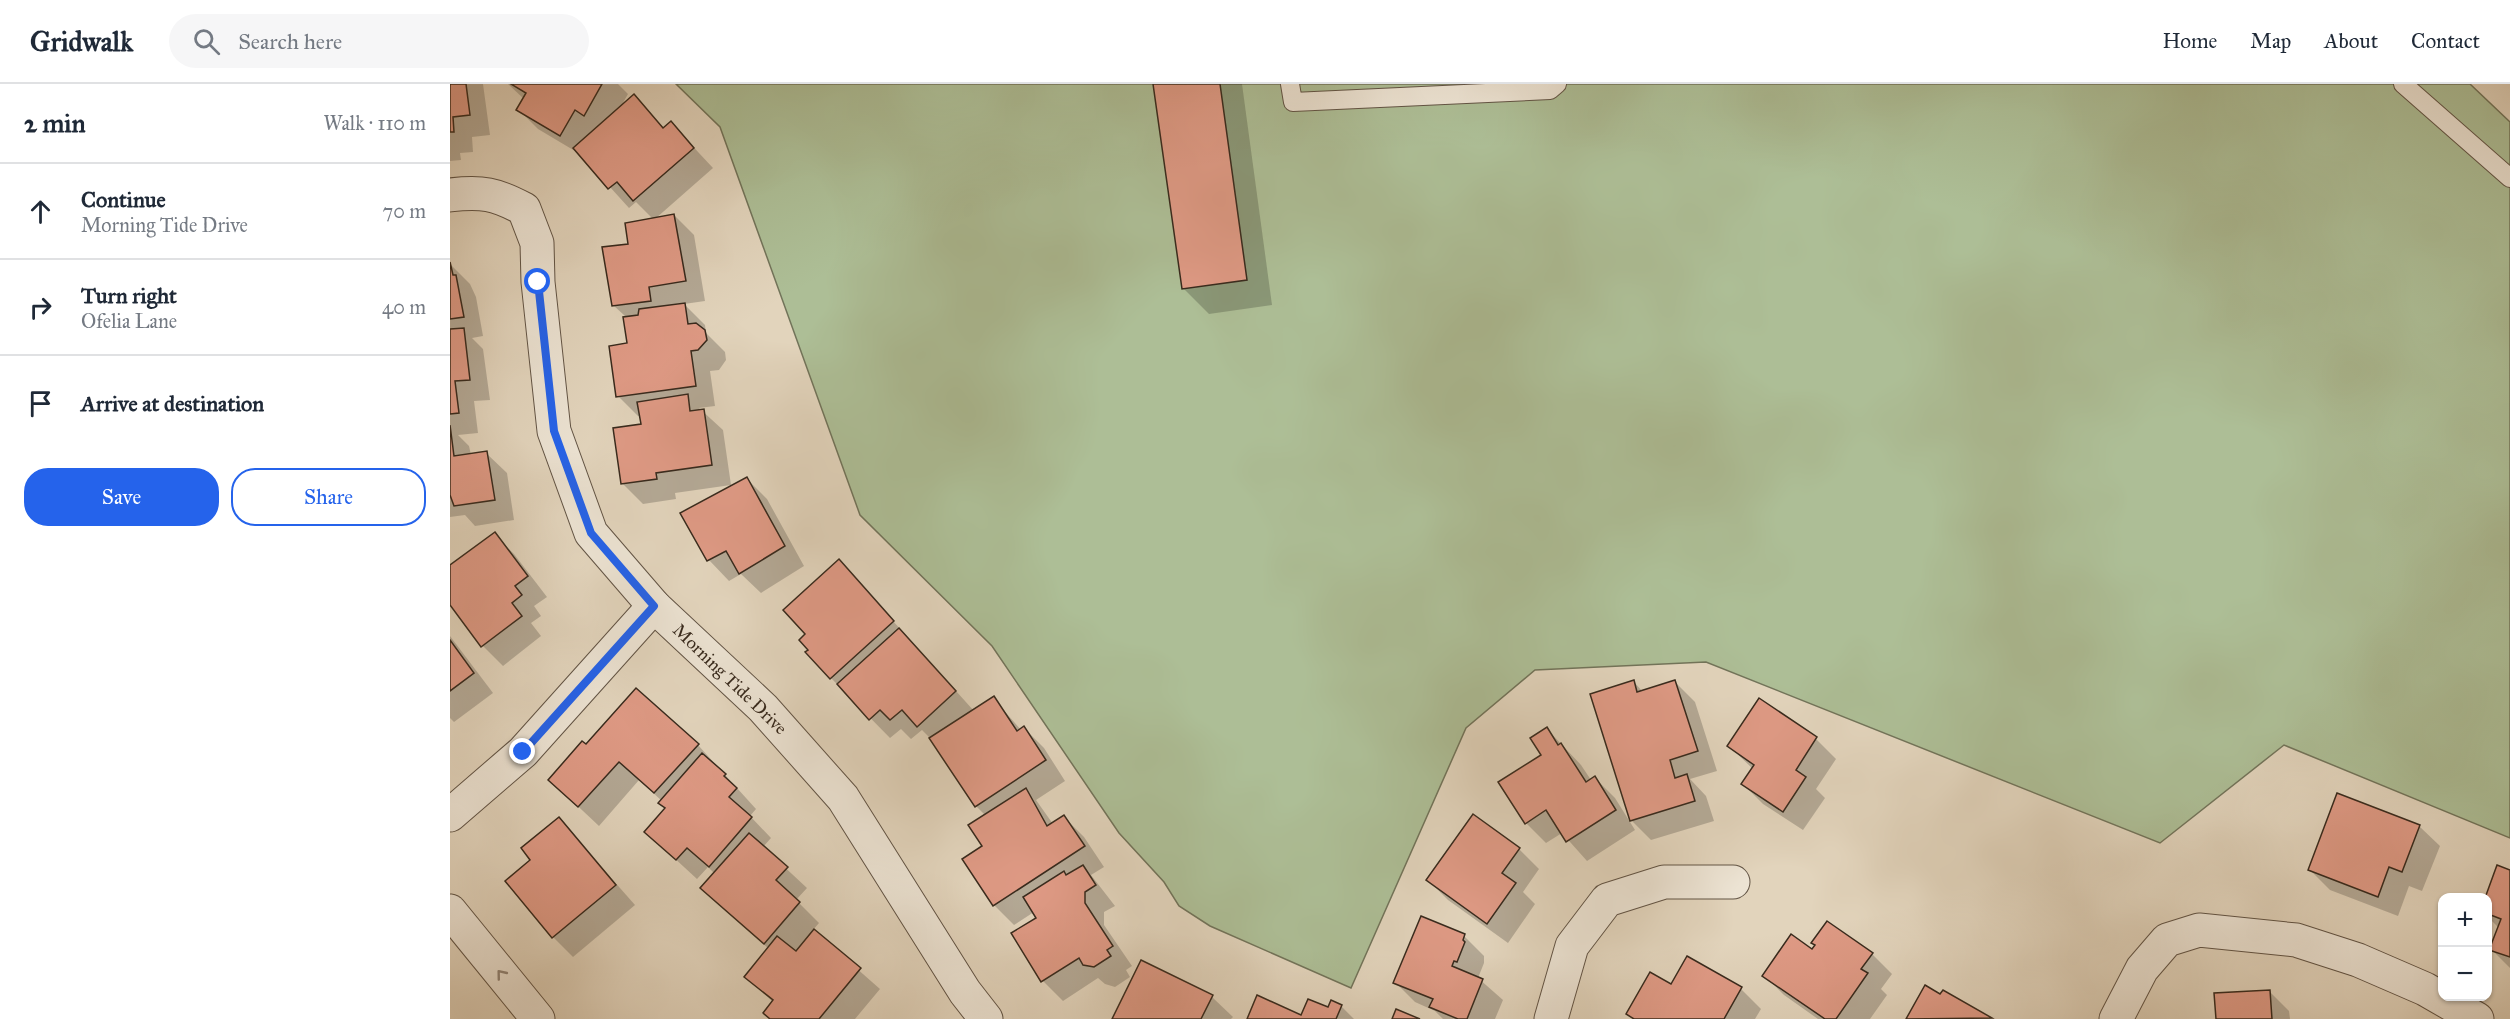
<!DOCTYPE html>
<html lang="en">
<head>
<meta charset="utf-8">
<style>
	body { margin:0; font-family:"IM FELL Great Primer",serif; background:#f6f6f7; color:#1f2937 }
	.controls { position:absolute; right:18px; bottom:18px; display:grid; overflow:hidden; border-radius:12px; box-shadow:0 2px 4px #0004 }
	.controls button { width:54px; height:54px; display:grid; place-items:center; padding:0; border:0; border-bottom:2px solid #e0e1e3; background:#fff; color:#1f2937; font:30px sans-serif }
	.stop { position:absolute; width:18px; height:18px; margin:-14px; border:4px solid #2563eb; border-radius:50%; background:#fff }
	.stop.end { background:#2563eb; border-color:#fff; box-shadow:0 2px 6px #0008 }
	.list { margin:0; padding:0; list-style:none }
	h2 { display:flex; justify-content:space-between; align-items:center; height:78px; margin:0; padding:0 24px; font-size:26px }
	h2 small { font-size:20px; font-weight:400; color:#747a83 }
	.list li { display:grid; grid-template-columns:39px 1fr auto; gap:18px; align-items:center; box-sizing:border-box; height:96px; padding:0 24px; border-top:2px solid #e0e1e3 }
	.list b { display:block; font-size:22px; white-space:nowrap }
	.list p { margin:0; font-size:20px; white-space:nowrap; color:#747a83 }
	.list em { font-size:20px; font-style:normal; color:#747a83 }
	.actions { display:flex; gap:12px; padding:18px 24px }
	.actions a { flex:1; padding:14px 0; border:2px solid #2563eb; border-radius:24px; text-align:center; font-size:21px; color:#2563eb }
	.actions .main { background:#2563eb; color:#fff }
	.icon { flex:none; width:33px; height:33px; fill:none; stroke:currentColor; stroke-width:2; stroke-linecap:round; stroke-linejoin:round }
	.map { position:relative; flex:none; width:2060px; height:935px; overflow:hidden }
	header { display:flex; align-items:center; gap:36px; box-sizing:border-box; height:84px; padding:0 30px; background:#fff; border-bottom:2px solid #e0e1e3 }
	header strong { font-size:28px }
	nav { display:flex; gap:33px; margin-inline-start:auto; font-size:21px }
	.search { width:420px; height:54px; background:#f6f6f7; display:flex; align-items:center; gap:15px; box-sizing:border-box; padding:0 21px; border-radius:33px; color:#747a83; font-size:22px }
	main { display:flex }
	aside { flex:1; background:#fff }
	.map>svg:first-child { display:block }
</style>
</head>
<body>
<header>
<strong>Gridwalk</strong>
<div class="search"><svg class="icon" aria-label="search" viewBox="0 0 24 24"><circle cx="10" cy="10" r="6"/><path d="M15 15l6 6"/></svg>Search here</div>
<nav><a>Home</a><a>Map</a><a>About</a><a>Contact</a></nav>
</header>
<main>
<aside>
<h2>2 min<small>Walk · 110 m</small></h2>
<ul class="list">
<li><svg class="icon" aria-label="ahead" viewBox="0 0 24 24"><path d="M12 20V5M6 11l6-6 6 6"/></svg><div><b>Continue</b><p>Morning Tide Drive</p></div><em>70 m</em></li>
<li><svg class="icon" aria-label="right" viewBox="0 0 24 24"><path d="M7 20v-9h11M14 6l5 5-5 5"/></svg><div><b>Turn right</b><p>Ofelia Lane</p></div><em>40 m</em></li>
<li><svg class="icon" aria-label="arrive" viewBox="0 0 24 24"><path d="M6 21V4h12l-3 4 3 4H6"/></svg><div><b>Arrive at destination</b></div></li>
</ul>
<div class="actions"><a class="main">Save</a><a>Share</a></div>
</aside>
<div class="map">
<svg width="2060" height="935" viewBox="0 0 2060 935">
	<rect width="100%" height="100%" fill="#e2d4bc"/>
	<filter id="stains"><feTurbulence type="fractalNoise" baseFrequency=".00333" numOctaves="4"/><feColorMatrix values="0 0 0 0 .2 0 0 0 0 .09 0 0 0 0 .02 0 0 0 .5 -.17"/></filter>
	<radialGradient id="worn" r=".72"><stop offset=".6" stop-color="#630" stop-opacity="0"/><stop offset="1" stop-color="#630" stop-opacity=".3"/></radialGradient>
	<!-- green -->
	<polygon fill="#adbe96" stroke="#72745a" stroke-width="1.5" points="226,0 2020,0 2060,38 2060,754 1834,661 1710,759 1256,578 1085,586 1016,644 901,904 760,842 729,822 714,798 669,749 542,562 410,431 270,43"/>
	<!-- shadow -->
	<g fill="#0003">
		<polygon points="0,0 33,0 40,51 22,53 23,68 10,69 11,76 0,77"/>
		<polygon points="58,0 168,0 178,10 170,24 184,12 215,45 221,39 263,84 205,135 224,131 244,151 255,217 234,220 255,241 256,249 275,268 276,276 269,286 260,287 265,322 249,324 273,346 281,401 225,409 226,415 193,420 173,400 192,342 191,332 188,332 168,312 178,260 175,232 163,221 180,161 203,135 186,118 179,124 130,70 88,45 68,25 74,15"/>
		<polygon points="705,0 792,0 822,221 759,230 733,204"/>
		<polygon points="0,180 20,200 26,213 33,252 22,254 33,265 40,316 24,317 28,349 8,351 19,362 21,371 36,369 57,389 64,436 25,442 15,431 0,433"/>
		<polygon points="297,395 317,415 354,482 311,509 291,490 279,497 259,476 232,429"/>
		<polygon points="44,450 64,470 97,513 84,522 91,532 81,539 91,552 53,582 33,562 0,518 0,483"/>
		<polygon points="389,477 524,627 543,614 571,646 574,644 594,664 615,697 586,716 603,740 614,733 634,753 654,783 641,791 665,822 654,828 654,841 682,882 676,886 680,893 665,903 655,900 648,894 613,917 593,897 563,850 588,834 584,828 564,841 544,821 534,762 536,732 526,722 484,658 472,646 461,655 451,645 440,654 381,594 360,566 357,550"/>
		<polygon points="0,552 43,609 4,638 0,634"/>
		<polygon points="1184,598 1193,608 1225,598 1245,618 1267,687 1240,695 1256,712 1264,737 1201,756 1181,736"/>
		<polygon points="1309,616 1366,655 1386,675 1366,705 1375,714 1353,746 1313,720 1293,700 1303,685 1279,662"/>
		<polygon points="1097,645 1131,681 1141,696 1145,694 1165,714 1185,746 1137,777 1112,749 1096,759 1076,739 1093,671"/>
		<polygon points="248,661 306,725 300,732 321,754 313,763 357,804 346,816 369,839 363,846 430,905 405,935 321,935 323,918 296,893 319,865 252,804 265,790 258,783 247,795 196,748 216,725 212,717 189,696 149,742 100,696 136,662"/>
		<polygon points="1024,732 1069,765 1089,785 1073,808 1085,820 1058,859 998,816 978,796"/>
		<polygon points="109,735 185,821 123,873 103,853"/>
		<polygon points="1969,742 1990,762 1972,807 1959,802 1948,832 1880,806 1860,786"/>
		<polygon points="2060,787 2060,884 2041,865 2049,844 2038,833 2038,814"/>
		<polygon points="1014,852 1034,872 1034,879 1028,894 1053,916 1045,935 993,935 985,927 965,918 945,898"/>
		<polygon points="1362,867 1422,870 1442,890 1431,905 1437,911 1420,935 1368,935 1334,911 1314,891"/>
		<polygon points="692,878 762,913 783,933 781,935 663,935"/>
		<polygon points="1222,902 1291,905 1311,925 1305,935 1183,935 1178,930"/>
		<polygon points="1475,903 1491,912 1493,908 1541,935 1458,935"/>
		<polygon points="1819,907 1839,927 1840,935 1767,935"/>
		<polygon points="891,922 904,935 799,935 852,933"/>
	</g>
	<!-- building -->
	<g fill="#df9a85" stroke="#382a1d" stroke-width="1.5">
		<polygon points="0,0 16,0 20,31 3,33 4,48 0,48"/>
		<polygon points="61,0 152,0 134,32 125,26 110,52 66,26 76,9"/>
		<polygon points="703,0 770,0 797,196 732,205"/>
		<polygon points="184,10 213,44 221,37 244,64 183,117 167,98 158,105 123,64"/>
		<polygon points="224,130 236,197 199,203 201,217 162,222 152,163 178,160 175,139"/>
		<polygon points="0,178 3,191 6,191 14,233 0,235"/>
		<polygon points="235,219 238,240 246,239 255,246 257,256 248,266 241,267 246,302 166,313 159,262 177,259 173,233 188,231 189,225"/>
		<polygon points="14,244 20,296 5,297 9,329 0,330 0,245"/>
		<polygon points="238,310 240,327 254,325 262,381 206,389 207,395 171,400 163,344 191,340 187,318"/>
		<polygon points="0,341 4,372 37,367 45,416 4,422 0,411"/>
		<polygon points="297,393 335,462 289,490 276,467 257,477 230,429"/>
		<polygon points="45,448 78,492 65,502 72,511 62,519 72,532 31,563 0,521 0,481"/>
		<polygon points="389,475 444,537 380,595 355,568 358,566 349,556 355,550 333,526"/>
		<polygon points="449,544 506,607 467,643 452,626 440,636 430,626 419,636 387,600"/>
		<polygon points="0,556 24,589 0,607"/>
		<polygon points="1184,596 1187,608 1225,596 1248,667 1220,676 1225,694 1237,690 1245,717 1180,737 1140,610"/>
		<polygon points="186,604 249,660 204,709 169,678 128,723 98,696 132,657 136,660"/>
		<polygon points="544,612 567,647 574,642 596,676 525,723 479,654"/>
		<polygon points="1309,614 1367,653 1346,686 1356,693 1333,728 1291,700 1304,681 1277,662"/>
		<polygon points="1097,643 1108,661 1111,659 1136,698 1145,692 1166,726 1116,758 1096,726 1075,740 1048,698 1091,671 1080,654"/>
		<polygon points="252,669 276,690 274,692 287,704 279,713 302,733 259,783 237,764 226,776 194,748 215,724 208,719"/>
		<polygon points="576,704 597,742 614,731 635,762 543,822 512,775 532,762 518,741"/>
		<polygon points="1887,709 1970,741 1952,788 1939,783 1928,813 1858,786"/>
		<polygon points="1023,730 1070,764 1052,789 1066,799 1037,840 976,796"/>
		<polygon points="109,733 166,801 102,854 55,797 80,776 71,764"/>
		<polygon points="299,749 338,783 326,796 350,818 314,860 250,804"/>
		<polygon points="633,781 646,801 635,808 635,819 663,862 657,866 661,872 644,883 633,881 629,874 591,898 561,849 586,834 573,813 614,787 616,791"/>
		<polygon points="2047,781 2060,786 2060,873 2039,866 2051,835 2038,830 2038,814 2035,814"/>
		<polygon points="971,832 1015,850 1013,856 1015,858 1007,878 1004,877 1002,882 1033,895 1017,935 1008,935 979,923 983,915 943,899"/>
		<polygon points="1377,837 1423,869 1411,885 1418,889 1386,935 1375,935 1312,892 1341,850 1362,865 1365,861 1361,859"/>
		<polygon points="364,845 411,884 369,935 320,935 313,929 323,916 294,893 327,852 346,867"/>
		<polygon points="1237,872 1292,903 1274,935 1184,935 1176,930 1200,888 1221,900"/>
		<polygon points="691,876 763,911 751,935 662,935"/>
		<polygon points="1475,901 1490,910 1493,906 1542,934 1456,935"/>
		<polygon points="1820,906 1822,935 1766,935 1764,909"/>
		<polygon points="807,911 851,931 858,915 878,923 881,916 892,921 886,935 797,935"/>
		<polygon points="946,925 970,935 942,935"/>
	</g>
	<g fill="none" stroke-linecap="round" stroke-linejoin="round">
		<!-- service casing -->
		<g stroke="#625445" stroke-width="20">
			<g id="service">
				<polyline points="840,0 843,18 1100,6 1107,0"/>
				<polyline points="1953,0 2060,94"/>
			</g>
		</g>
		<!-- minor casing -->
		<g stroke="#625445" stroke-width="35">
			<g id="minor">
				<path d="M0,111C32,107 46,110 74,125L87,159L88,198L104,347L141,449L204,522L313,624L393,714L515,908L536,935"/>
				<polyline points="0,731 73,668 204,522"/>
				<polyline points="1101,935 1122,862 1157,816 1214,798 1283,798"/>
				<polyline points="1666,935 1692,885 1717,856 1749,846 1846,856 1908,876 1975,905 2027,935"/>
			</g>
		</g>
		<!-- tertiary casing -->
		<g stroke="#625445" stroke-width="35">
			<polyline id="tertiary" points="0,827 88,935"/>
		</g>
		<!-- service -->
		<use href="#service" stroke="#ece3d3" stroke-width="18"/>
		<!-- minor -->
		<use href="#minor" stroke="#ece3d3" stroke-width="33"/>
		<!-- tertiary -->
		<use href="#tertiary" stroke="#ece3d3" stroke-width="33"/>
	</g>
	<!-- one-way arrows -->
	<defs><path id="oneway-chevron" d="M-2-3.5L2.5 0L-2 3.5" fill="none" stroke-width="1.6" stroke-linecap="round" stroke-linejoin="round" transform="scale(1.5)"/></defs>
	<use stroke="#928678" href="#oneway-chevron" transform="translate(51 890) rotate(-129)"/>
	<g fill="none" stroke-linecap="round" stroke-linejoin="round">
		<!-- route -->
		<polyline stroke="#2563eb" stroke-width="8" points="73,668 204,522 141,449 104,347 88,198"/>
	</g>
	<g text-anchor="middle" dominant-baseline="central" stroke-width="4.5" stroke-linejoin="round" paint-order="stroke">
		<!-- street labels -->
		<g font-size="18" fill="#382a1d" stroke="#ece3d3">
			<text transform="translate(280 595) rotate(44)">Morning Tide Drive</text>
		</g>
	</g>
	<rect width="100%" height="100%" filter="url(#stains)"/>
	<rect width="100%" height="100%" fill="url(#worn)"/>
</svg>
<div class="controls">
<button>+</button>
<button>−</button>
</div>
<div class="stop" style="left:88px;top:198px"></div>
<div class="stop end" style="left:73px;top:668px"></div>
</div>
</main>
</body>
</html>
